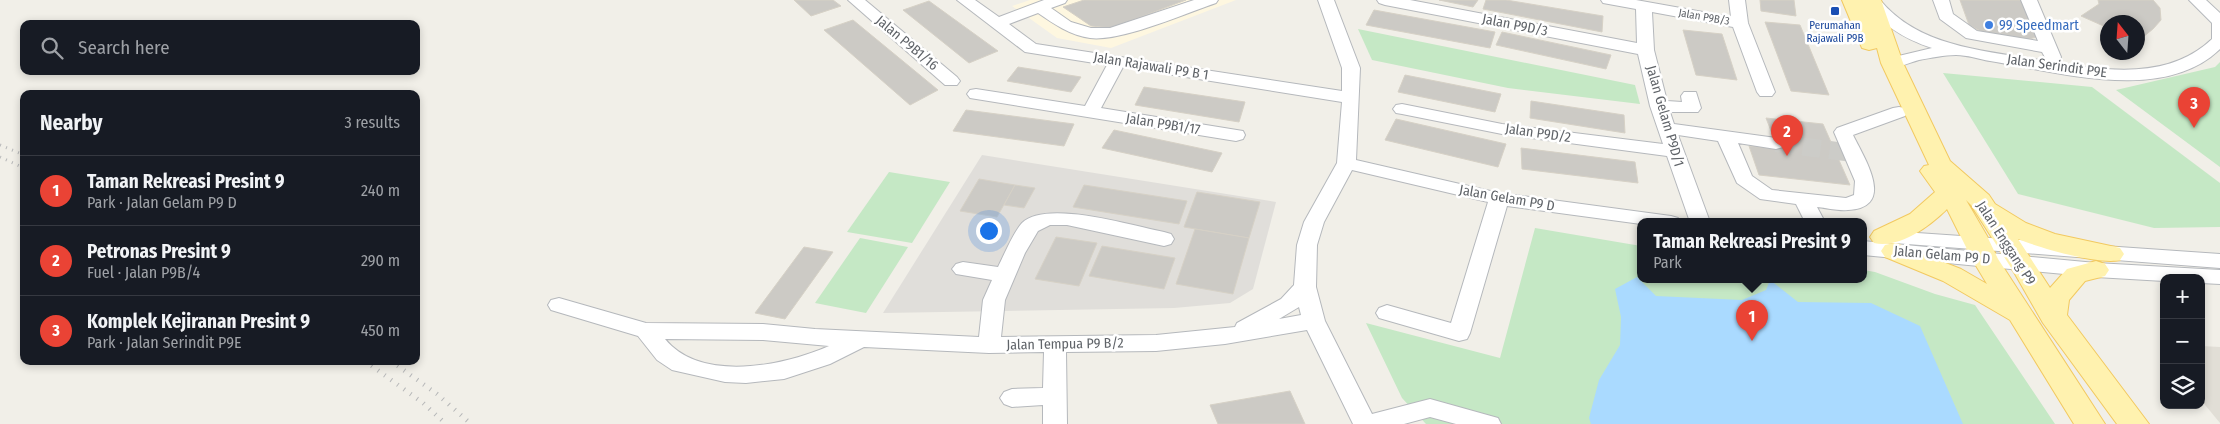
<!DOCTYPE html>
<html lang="en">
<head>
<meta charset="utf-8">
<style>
	body { margin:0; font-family:"Fira Sans Condensed",sans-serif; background:#20242c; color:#f1f3f6 }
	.controls { position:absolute; right:15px; bottom:15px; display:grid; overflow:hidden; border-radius:10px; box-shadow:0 2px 8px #0003 }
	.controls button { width:45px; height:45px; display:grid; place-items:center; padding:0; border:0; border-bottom:1px solid #363941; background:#171b24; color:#f1f3f6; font:25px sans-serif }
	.compass { position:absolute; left:2100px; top:15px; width:45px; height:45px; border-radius:50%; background:#171b24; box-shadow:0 2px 8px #0003; rotate:343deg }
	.you { position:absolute; left:988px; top:230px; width:18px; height:18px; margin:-12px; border:4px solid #fff; border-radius:50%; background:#1a73e8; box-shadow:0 0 0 8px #1a73e833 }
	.badge { display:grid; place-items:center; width:32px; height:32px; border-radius:50%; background:#ea4335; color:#fff; font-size:16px; font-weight:700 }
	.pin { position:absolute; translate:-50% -41px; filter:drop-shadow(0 1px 2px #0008) }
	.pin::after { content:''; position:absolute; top:26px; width:18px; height:15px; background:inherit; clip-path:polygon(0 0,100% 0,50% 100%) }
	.popup { position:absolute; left:1637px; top:218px; width:230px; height:65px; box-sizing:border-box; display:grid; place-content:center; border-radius:10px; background:#171b24; filter:drop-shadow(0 1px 4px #0005); font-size:16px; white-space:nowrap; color:#9ea1a6 }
	.popup b { font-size:19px; color:#f1f3f6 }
	.popup::after { content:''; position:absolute; left:50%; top:100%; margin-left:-10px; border:10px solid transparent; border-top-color:#171b24 }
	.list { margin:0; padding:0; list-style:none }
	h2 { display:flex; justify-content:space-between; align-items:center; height:65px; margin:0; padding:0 20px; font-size:21px }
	h2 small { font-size:16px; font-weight:400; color:#9ea1a6 }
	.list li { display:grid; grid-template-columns:32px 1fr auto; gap:15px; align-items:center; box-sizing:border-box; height:70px; padding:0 20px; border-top:1px solid #363941 }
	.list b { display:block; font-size:19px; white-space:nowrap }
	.list p { margin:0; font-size:16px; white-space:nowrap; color:#9ea1a6 }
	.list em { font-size:16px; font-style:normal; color:#9ea1a6 }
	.icon { flex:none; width:28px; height:28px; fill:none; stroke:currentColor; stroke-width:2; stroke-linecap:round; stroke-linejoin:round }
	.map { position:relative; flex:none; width:2220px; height:424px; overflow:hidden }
	.search { position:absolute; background:#171b24; box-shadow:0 2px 8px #0003; left:20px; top:20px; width:400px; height:55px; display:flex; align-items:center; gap:12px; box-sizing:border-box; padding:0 18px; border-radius:10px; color:#9ea1a6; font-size:19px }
	.panel { position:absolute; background:#171b24; box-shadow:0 2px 8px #0003; left:20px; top:90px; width:400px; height:275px; border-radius:10px }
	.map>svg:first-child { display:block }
</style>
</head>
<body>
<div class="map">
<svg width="2220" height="424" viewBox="0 0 2220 424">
	<rect width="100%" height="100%" fill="#f1efe8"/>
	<!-- commercial -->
	<polygon fill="#fef7e0" points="1030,0 1236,0 1111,48 1057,38 1012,6"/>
	<!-- industrial -->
	<polygon fill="#e0deda" points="982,155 1276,202 1253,289 1230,303 1174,308 883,313"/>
	<!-- education -->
	<polygon fill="#e1ded6" points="2201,346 2220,347 2220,423 2201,400"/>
	<!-- green -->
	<g fill="#c5e8c5">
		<polygon points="1358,29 1635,85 1640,104 1508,88 1372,60"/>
		<polygon points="2220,62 2220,167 2116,90 2215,67"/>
		<polygon points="1943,73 2092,87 2220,183 2220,227 2154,228 2018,194"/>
		<polygon points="889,172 950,182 912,243 847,232"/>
		<polygon points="1535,228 1641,246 1641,280 1863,280 1863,270 1875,272 1935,294 1975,305 2055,424 1426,424 1402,398 1366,323 1500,358"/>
		<polygon points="860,238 908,247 866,313 815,303"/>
	</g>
	<!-- water -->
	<polygon fill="#aadaff" points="1637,277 1656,296 1742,300 1766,290 1770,280 1798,302 1871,303 1920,326 1963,424 1591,424 1589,418 1599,380 1620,345 1621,317 1615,289"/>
	<!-- building -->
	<g fill="#cccac5" stroke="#d6d1c6">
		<polygon points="794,0 833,0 841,6 811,16"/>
		<polygon points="1084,0 1186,0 1111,28 1091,26 1063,7"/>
		<polygon points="1439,0 1478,0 1473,7"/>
		<polygon points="1486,0 1506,0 1603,16 1602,32 1483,9"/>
		<polygon points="1760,0 1794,0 1796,16 1761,11"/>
		<polygon points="1960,0 2022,0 2037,37 2025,40 1988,35 1969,25"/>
		<polygon points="2098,0 2153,0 2160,8 2161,20 2153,29 2138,41 2138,22 2108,22 2108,28 2081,16 2099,4"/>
		<polygon points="929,1 998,51 969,63 903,10"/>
		<polygon points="1374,10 1495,32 1490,48 1366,25"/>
		<polygon points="853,20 938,90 910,105 824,30"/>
		<polygon points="1765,22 1800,25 1829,95 1791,91"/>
		<polygon points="1683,30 1722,34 1737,80 1696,75"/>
		<polygon points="1502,32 1611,55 1606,69 1496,45"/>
		<polygon points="1018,67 1081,77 1071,92 1007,81"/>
		<polygon points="1405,75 1501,94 1495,112 1398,92"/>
		<polygon points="1144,87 1245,102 1239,122 1135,105"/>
		<polygon points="1531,101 1624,115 1625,133 1530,118"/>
		<polygon points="966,110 1074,124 1064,146 953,131"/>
		<polygon points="1766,118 1823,124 1850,185 1759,175 1749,146 1778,149"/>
		<polygon points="1396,119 1506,144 1498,167 1385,140"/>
		<polygon points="1114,130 1222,153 1212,172 1102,148"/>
		<polygon points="1521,148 1635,162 1638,183 1522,169"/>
		<polygon points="979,179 1015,185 997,217 960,211"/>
		<polygon points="1015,185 1035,188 1024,208 1004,205"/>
		<polygon points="1084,185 1187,201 1179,224 1073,207"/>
		<polygon points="1197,192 1260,202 1249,238 1184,227"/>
		<polygon points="1195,229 1249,238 1233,294 1176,284"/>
		<polygon points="1056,237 1097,243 1079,286 1035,279"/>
		<polygon points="1102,246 1175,258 1164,289 1089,276"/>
		<polygon points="804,247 833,252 785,319 755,313"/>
		<polygon points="1290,391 1305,424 1218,424 1210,405"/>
	</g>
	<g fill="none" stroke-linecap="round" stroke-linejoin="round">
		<!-- minor-tunnel -->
		<polyline stroke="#ccccc8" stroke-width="18" stroke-dasharray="18 9" stroke-linecap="butt" points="1776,143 1852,153"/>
		<!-- minor casing -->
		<g stroke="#b5b8bc" stroke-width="2">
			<g id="minor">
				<polygon points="848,0 865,0 957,77 960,81 957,85 945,85"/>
				<path d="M957,0H975L999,17L1044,0H1067L1065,3L1051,8L1071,22L1091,28H1110L1194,0H1218L1216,3C1184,14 1120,42 1090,38C1070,35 1054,24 1038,13L1009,24L1036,44L1342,91V68L1318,0H1334L1360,68L1356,160L1499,193L1671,216L1678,218L1681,222H1641V224L1507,206L1470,333L1467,339L1459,341L1379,318L1376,313L1379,308L1387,305L1451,323L1488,202L1352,170L1324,222L1317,245L1316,287L1325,321L1372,414L1430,399L1498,418L1501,424H1456L1430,417L1404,424H1353L1307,330L1225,344L1156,351L1066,352L1067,424H1043V405L1012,407L1004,404L1000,398L1004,392L1012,389L1043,388L1044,352L989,353L864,347L830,364L784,379L746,383L725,382L672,370L657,360L638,336L551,310L548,305L551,300L559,298L646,323L763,324L815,329L979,337L983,300L992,280L956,274L952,269L956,264L963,262L998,267C1004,255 1013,233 1022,223C1046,199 1133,226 1164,232L1171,234L1174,239L1171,244L1164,246L1067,225H1050L1038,231L1025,253L1005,300L1001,337L1156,335L1235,327L1237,323L1281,299L1294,285L1297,245L1304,222L1337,163L1342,102L1123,67L1101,108L1243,131L1245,135L1243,139L1236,141L970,98L967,94L970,90L976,89L1085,106L1107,65L1025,52ZM1299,307L1301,315L1279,319ZM665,339L763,340L829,346C784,366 701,383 665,339Z"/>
				<path d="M1377,0H1410L1637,43L1636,9L1603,3L1601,0H1636L1731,17L1729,0H1745L1748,23L1775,92L1772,96H1760L1757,92L1733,27L1652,12L1654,50L1667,101L1682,102L1681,96L1684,92H1696L1701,108L1698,112H1670L1674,124L1783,139L1785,143L1783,147L1776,149L1738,143L1752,176L1772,190L1846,198L1854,195L1855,181L1834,132L1837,128L1893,108L1899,107L1905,108L1908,112L1905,116L1853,135C1864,158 1897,207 1848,210C1838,211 1827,208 1817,207L1825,222H1805L1796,204L1760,199L1737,183L1718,141L1678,135L1710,222H1690L1667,156L1502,134L1402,114L1396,113L1393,109L1396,105L1402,104L1502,124L1663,144L1650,106L1638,54L1385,5L1379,3Z"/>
				<path d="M1864,0H1880C1921,50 1993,51 2052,62L2047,61L2042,52L1966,38L1940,19L1933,0H1949L1953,14L1977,31L2038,41L2021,0H2037L2061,57L2059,61L2053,62C2107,71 2169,80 2212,39V23L2189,0H2206L2220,13V49C2163,104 2059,72 1990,61C1979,59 1967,55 1956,55C1945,55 1930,58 1919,60C1908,63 1897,69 1886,67L1884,63L1886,59L1932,48C1904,39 1881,25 1864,0Z"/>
				<polygon points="1888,231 2220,254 2220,268 1881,242 1878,237 1881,232"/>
				<polygon points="1863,241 2096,263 2220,270 2220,284 2201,283 2201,278 2164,278 2164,281 2096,277 1863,255"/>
			</g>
		</g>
		<!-- major casing -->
		<g stroke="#f2c960" stroke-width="2">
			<path id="major" d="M1842,0H1881L1903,63L1950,161L1989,195L1995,204L2026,223L2055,234L2120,248L2124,254L2120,260C2100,265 2039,248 2018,239L2050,288L2067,269L2096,261L2105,264L2109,270L2105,276L2085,281L2069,300L2067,315L2149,424H2117L2043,323L2015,274L1971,205L1966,200L1987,236L1998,259L2105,424H2074L2010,320L1943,281L1885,257L1881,251L1885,245L1894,243L1961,269L1987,284L1972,259L1947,209C1930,226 1899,249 1874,243L1870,237L1874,231L1910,214L1935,192L1920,171L1924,166L1929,165L1881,63L1877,48L1869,50L1862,48Z"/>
		</g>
		<!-- minor -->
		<use href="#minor" fill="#fff" fill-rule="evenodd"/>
		<!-- major -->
		<use href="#major" fill="#fff2af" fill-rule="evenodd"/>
		<!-- rail-far1 -->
		<g stroke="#b6b7b8" stroke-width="3" stroke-dasharray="1 5.5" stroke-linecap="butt">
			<polyline points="0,145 24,155"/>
			<polyline points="0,157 24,168"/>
		</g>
		<!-- rail -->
		<g stroke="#b6b7b8" stroke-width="4.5" stroke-dasharray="1 7" stroke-linecap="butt">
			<polyline points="365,361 423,403 446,424"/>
			<polyline points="391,361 437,394 471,424"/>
		</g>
	</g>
	<!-- markers -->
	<rect fill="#1a4fb4" stroke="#fff" stroke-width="2" x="1830" y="6" width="10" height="10" rx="2.5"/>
	<circle fill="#3f7fe0" stroke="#fff" stroke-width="2" cx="1989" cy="25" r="5"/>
	<g text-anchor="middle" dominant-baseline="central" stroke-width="5" stroke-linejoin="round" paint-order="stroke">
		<!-- far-street labels -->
		<g font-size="11" fill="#5f6368" stroke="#fff">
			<text transform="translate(1704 17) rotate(10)">Jalan P9B/3</text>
		</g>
		<!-- far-transit labels -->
		<g font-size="11" fill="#164399" stroke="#fff">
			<text x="1835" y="25">Perumahan<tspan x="1835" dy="13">Rajawali P9B</tspan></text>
		</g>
		<!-- street labels -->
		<g font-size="14" fill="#5f6368" stroke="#fff">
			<text transform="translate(1515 25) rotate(11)">Jalan P9D/3</text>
			<text transform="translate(907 43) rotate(40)">Jalan P9B1/16</text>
			<text transform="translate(1151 66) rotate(9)">Jalan Rajawali P9 B 1</text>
			<text transform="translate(2057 66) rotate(8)">Jalan Serindit P9E</text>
			<text transform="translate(1665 116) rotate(74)">Jalan Gelam P9D/1</text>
			<text transform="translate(1163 124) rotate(9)">Jalan P9B1/17</text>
			<text transform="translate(1538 133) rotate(8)">Jalan P9D/2</text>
			<text transform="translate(1507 198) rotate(10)">Jalan Gelam P9 D</text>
			<text transform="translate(2006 243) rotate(57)">Jalan Enggang P9</text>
			<text transform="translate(1942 255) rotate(5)">Jalan Gelam P9 D</text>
			<text transform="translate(1065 344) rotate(-1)">Jalan Tempua P9 B/2</text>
		</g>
		<!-- shop labels -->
		<g font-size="14" fill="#366cbe" stroke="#fff" text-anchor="start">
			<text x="1999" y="25">99 Speedmart</text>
		</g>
	</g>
</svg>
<div class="controls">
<button>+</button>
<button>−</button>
<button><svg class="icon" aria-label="layers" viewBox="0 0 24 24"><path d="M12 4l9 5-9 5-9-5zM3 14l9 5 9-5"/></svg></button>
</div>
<svg class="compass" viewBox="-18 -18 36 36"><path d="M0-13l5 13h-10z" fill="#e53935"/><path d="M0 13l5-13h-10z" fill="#9ea1a6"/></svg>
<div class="you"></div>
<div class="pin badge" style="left:1752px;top:341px">1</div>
<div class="popup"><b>Taman Rekreasi Presint 9</b>Park</div>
<div class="pin badge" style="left:1787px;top:156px">2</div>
<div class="pin badge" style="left:2194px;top:128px">3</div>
<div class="search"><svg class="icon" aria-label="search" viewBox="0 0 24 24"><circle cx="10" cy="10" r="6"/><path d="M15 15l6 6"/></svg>Search here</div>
<section class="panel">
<h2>Nearby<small>3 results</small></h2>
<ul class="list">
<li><span class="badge">1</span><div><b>Taman Rekreasi Presint 9</b><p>Park · Jalan Gelam P9 D</p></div><em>240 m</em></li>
<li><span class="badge">2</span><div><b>Petronas Presint 9</b><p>Fuel · Jalan P9B/4</p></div><em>290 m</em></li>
<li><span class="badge">3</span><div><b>Komplek Kejiranan Presint 9</b><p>Park · Jalan Serindit P9E</p></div><em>450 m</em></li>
</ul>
</section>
</div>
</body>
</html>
